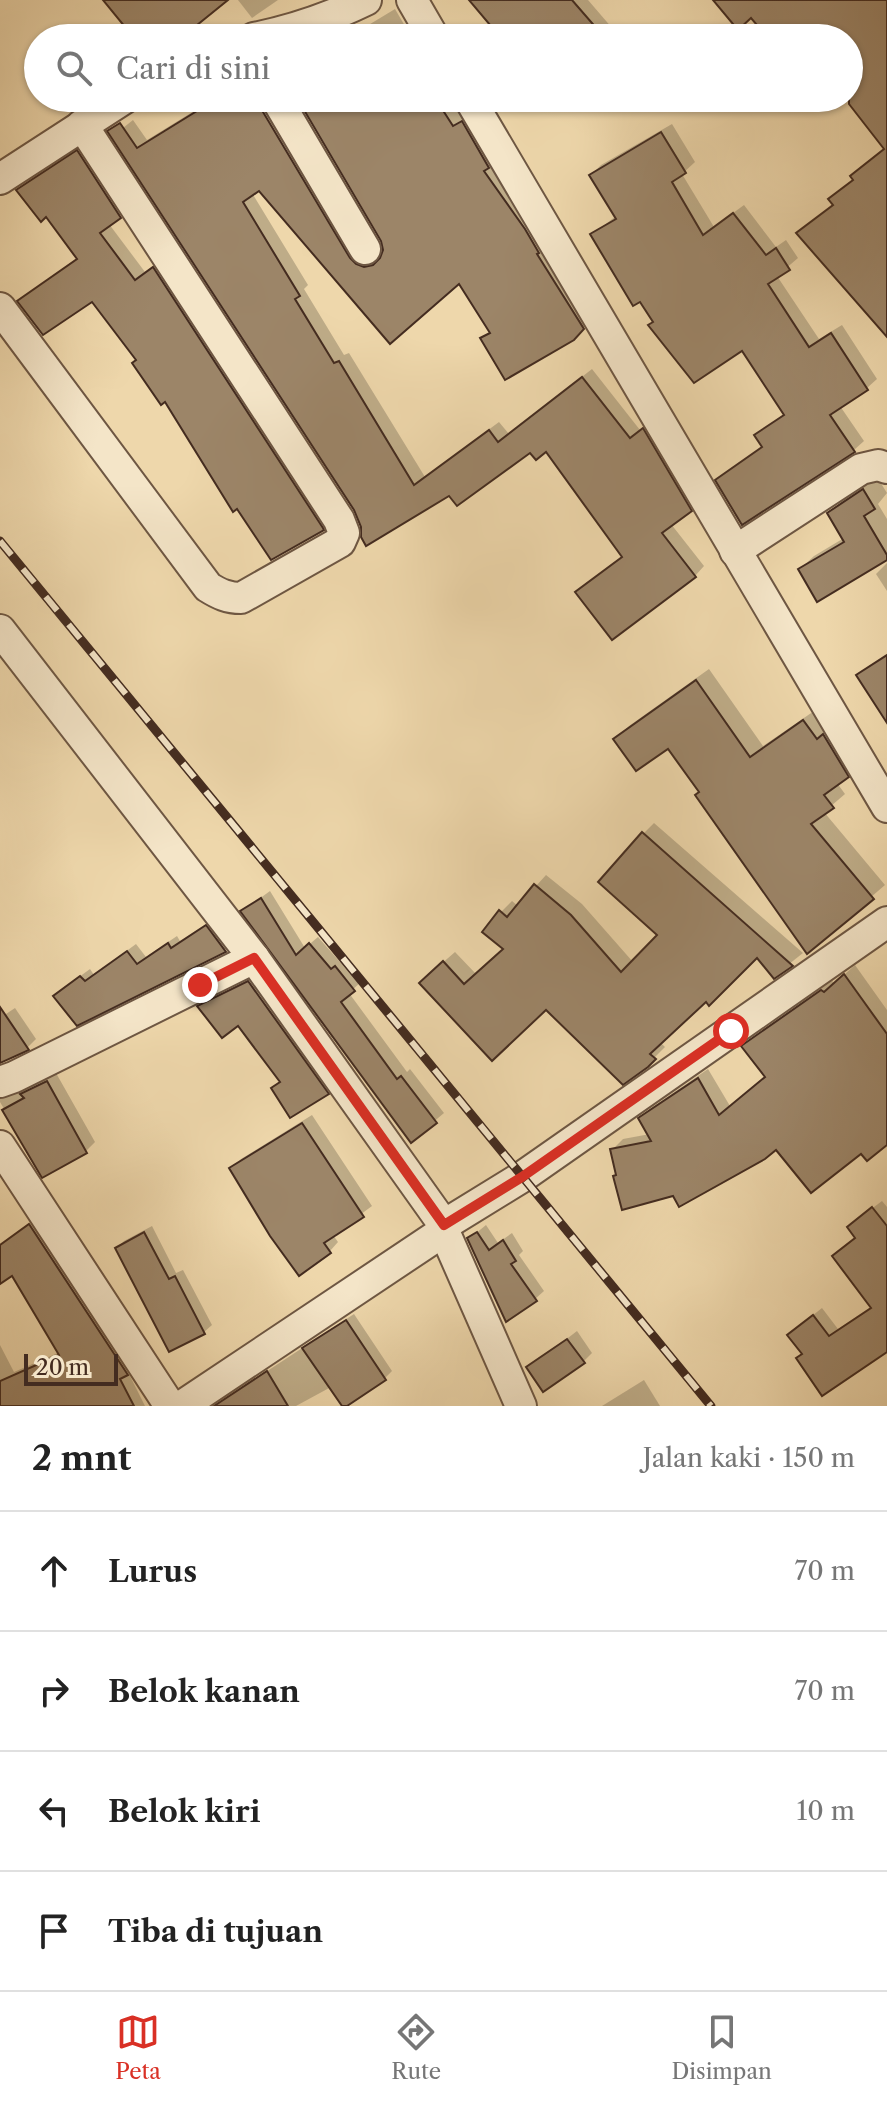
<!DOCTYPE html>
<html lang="id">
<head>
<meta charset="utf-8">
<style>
	body { margin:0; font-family:"Libre Caslon Text",serif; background:#f6f6f6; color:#222 }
	.scale { position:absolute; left:24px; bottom:20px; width:94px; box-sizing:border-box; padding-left:8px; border:4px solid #442c20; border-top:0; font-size:22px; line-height:28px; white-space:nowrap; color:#442c20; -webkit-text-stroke:6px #f4e5c8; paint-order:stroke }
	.stop { position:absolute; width:24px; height:24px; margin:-18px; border:6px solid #d93025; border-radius:50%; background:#fff }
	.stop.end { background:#d93025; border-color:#fff; box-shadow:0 2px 8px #0008 }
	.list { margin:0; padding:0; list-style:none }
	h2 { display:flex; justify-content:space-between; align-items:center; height:104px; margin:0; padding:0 32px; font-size:34px }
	h2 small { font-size:26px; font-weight:400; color:#767676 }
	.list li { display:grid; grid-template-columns:52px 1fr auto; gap:24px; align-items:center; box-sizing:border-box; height:120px; padding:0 32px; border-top:2px solid #e0e0e0 }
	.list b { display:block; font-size:30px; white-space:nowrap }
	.list em { font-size:26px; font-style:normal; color:#767676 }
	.icon { flex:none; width:44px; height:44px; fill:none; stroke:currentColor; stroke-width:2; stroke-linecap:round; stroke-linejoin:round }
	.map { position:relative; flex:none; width:887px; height:1406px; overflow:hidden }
	.search { position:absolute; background:#fff; box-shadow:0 2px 6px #0004; left:24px; right:24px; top:24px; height:88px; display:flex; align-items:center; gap:20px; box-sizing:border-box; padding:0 28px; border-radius:44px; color:#767676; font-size:30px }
	.sheet { height:584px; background:#fff }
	nav { display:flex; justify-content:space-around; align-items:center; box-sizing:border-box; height:112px; border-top:2px solid #e0e0e0; background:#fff; font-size:22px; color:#767676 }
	nav a { display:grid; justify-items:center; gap:4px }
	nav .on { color:#d93025 }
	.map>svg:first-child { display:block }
</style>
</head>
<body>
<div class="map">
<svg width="887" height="1406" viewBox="0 0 887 1406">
	<rect width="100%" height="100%" fill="#eed7ab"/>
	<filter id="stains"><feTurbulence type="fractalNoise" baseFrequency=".0025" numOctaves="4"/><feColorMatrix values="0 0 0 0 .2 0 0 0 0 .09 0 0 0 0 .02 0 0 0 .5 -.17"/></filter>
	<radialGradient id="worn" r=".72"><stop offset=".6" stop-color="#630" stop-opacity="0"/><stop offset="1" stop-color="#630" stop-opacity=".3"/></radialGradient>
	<!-- shadow -->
	<g fill="#0003">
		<polygon points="238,0 278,0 252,18"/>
		<polygon points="471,0 588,0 619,36 617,38 494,38 499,33"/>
		<polygon points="395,9 412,38 347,38"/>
		<polygon points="330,30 335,38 312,38"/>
		<polygon points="215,98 270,98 367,256 377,258 383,256 385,248 299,98 450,98 592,318 573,338 483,339 490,331 459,281 391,341 259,188 252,193 308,285 304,289 344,355 349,353 425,477 499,422 509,434 592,369 640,430 653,420 700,500 671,524 704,566 695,576 588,583 624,555 546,449 530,450 450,493 363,527 356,509 113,136 133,120 147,140"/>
		<polygon points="672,124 695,162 682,174 714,227 744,205 776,247 786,240 798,258 777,276 819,339 842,325 877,379 867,388 840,406 864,441 854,450 743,522 717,480 764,445 757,435 785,413 742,349 655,321 593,234 616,216 591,175 601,165"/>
		<polygon points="89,146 129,208 109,224 145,272 162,259 331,520 323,529 238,506 138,359 92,299 20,301 78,257 47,215 19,190 28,181 66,156 67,158"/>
		<polygon points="877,477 887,493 878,504 887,519 887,557 800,569 814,556 844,538 829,513 843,500"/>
		<polygon points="887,563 887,591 876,574"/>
		<polygon points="709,669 763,746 817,709 860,763 837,783 845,794 824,812 885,885 807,952 668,747 616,739 629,726"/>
		<polygon points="654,823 803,953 774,976 757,955 660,1042 665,1047 647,1065 546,1007 492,1058 432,972 455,952 477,975 506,949 501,912 512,901 518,906 546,875 582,904 633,962 660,935 643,834"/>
		<polygon points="270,891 305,948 318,937 340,962 344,959 362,981 349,993 407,1072 410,1069 444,1113 412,1140 243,911"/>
		<polygon points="215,918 233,942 225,950 77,1023 64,988 90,969 94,975 136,944 146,957 177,936 180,941"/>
		<polygon points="855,965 887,1010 887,1142 861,1151 777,1147 674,1194 618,1174 613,1149 623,1139 650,1134 641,1118 651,1108 708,1069 730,1106 767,1076 744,1046 754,1036 832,981 835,983"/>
		<polygon points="258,973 336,1083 327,1092 273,1089 281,1081 238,1023 200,1006 209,998"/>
		<polygon points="15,1008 36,1039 27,1048 0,1061 0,1018"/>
		<polygon points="56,1073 95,1142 86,1151 43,1175 0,1102 0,1098 7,1091 31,1086"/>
		<polygon points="312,1115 372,1206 333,1235 338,1242 330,1251 232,1168 241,1159"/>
		<polygon points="882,1201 887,1207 887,1349 804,1354 798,1327 822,1308 838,1329 872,1306 857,1237 858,1219"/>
		<polygon points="38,1218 135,1366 128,1372 145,1406 0,1406 0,1345 14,1372 60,1352 12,1273 0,1263 0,1245"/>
		<polygon points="486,1225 498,1243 512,1233 523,1251 519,1255 544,1291 535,1299 469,1239"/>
		<polygon points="152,1226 176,1273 183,1270 212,1325 204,1332 170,1349 117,1248 124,1241"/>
		<polygon points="354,1314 392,1371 385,1378 331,1387 296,1406 214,1406"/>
		<polygon points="577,1331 592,1353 583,1362 529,1368"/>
		<polygon points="644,1380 660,1406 602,1406"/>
	</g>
	<!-- building -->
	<g fill="#9c8568" stroke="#442c20" stroke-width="2">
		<polygon points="103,0 228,0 181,38 134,38"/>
		<polygon points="469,0 572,0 605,38 501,38"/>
		<polygon points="713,0 887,0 887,337 796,233 833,205 828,199 853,180 850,176 884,149 849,104 849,38 768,38 751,18 738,30"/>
		<polygon points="218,98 258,98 260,107 350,258 356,264 364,267 373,265 380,258 383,250 381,241 297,98 435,98 453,126 462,121 489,168 484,171 525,229 539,253 537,254 584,329 574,340 505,380 480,338 490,333 459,284 390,344 259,191 243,202 300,296 295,299 334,363 339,361 414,485 489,430 498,442 582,377 630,438 643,428 692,511 662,533 696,577 612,640 575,592 622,557 546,452 536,460 530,453 457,506 449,496 366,546 361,537 361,527 354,510 107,131 120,123 137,148"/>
		<polygon points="661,132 686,173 672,182 703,235 733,213 766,255 776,248 790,270 768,284 809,347 831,333 868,390 830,415 855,452 742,525 715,480 762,447 754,435 784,415 742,351 694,383 648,325 653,322 640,302 633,306 590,234 616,219 589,175"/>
		<polygon points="77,150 121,218 100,233 135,280 153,267 323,528 324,530 271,560 237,509 233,512 165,402 161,405 132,363 136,360 92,302 43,335 17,301 77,259 46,217 41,222 16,190"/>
		<polygon points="863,489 875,509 864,516 887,555 887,560 817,602 798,569 844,542 827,513"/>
		<polygon points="887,655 887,723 856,675"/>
		<polygon points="696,680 750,757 803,720 817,739 823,734 849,777 824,795 834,808 811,824 874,899 807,954 695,795 699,792 668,749 636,771 613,739"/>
		<polygon points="642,832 793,966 774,979 757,958 709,1006 706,1002 650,1054 656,1059 648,1067 623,1085 546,1010 492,1061 419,983 443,961 464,984 503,949 482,932 499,910 507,917 534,884 571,915 621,972 657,935 598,882"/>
		<polygon points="261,898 296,955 309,943 331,969 335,966 355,991 341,1002 397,1079 401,1076 437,1123 411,1143 240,911"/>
		<polygon points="206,925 226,952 77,1026 53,996 80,976 85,981 127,951 137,964 168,943 171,948"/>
		<polygon points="844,974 887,1034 887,1145 867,1161 861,1154 811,1193 776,1150 765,1159 679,1207 673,1196 622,1210 613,1176 616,1175 610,1149 651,1141 638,1118 698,1078 719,1115 765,1077 741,1046 821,990 824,992"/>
		<polygon points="248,981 329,1094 290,1118 271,1088 280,1082 238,1026 222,1038 197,1006"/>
		<polygon points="0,1007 29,1050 0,1063"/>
		<polygon points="47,1081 87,1153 42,1178 2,1110 24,1098 20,1094"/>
		<polygon points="302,1123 364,1217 324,1243 331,1253 299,1276 270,1236 229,1168"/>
		<polygon points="872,1207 887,1226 887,1352 822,1396 796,1358 802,1354 787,1335 813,1315 829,1336 871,1308 832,1256 855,1238 847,1227"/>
		<polygon points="29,1224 128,1375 120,1379 134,1406 0,1406 0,1381 59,1355 12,1276 0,1284 0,1245"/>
		<polygon points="144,1232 169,1279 175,1276 205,1334 169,1352 115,1248"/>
		<polygon points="477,1232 489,1250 503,1240 516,1261 511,1264 537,1301 506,1322 467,1238"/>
		<polygon points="346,1320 386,1380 347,1406 342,1406 302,1348"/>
		<polygon points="567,1339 585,1363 543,1392 526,1367"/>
		<polygon points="267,1371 288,1406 214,1406"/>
	</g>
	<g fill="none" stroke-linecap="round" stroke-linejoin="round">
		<!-- minor casing -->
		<g stroke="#6e5743" stroke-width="34">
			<g id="minor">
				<polyline points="412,0 434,38"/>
				<path d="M254,38C294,30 329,18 366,0"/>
				<polyline points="276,98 365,249"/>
				<polyline points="469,98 887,807"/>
				<polyline points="0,179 125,98"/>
				<path d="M0,308L208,587C219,594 228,598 241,598L340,542L344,533L339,520L82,125"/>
				<polyline points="735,551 861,469 878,465 887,468"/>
				<polyline points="0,630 254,958 444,1225"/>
				<polyline points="0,1082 14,1077 254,958"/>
				<polyline points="0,1146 170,1406"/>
				<polyline points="444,1231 521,1406"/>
				<polyline points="182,1406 444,1231 444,1225 522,1177 887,922"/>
			</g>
		</g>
		<!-- minor -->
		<use href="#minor" stroke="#f4e5c8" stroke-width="30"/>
		<!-- rail casing -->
		<g stroke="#442c20" stroke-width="9">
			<polyline id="rail" points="0,541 711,1406"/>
		</g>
		<!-- rail -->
		<use href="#rail" stroke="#f4e5c8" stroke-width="6" stroke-dasharray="18" stroke-linecap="butt"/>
	</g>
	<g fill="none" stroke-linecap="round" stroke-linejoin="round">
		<!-- route -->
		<polyline stroke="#d93025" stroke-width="10" points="200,985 254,958 444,1225 522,1177 731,1031"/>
	</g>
	<rect width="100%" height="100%" filter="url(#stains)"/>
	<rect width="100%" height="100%" fill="url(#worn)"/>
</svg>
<div class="scale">20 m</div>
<div class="stop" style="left:731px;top:1031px"></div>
<div class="stop end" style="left:200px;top:985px"></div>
<div class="search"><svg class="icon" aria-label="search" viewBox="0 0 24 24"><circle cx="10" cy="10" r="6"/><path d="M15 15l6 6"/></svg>Cari di sini</div>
</div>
<section class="sheet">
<h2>2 mnt<small>Jalan kaki · 150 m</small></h2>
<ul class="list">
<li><svg class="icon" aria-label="ahead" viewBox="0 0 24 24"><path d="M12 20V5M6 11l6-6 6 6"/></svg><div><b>Lurus</b></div><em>70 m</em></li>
<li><svg class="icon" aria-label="right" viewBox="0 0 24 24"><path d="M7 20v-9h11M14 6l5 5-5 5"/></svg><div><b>Belok kanan</b></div><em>70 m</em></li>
<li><svg class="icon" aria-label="left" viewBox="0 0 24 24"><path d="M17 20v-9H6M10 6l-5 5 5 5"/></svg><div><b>Belok kiri</b></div><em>10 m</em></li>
<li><svg class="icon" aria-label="arrive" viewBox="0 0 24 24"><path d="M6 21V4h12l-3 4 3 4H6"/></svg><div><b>Tiba di tujuan</b></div></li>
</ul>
</section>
<nav>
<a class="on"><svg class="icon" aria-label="map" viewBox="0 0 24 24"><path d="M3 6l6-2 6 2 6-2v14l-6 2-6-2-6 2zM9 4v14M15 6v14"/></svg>Peta</a>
<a><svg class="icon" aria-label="directions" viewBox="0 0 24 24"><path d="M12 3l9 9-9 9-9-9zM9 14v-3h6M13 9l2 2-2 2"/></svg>Rute</a>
<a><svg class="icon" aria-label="saved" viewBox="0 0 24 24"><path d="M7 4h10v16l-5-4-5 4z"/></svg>Disimpan</a>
</nav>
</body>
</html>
